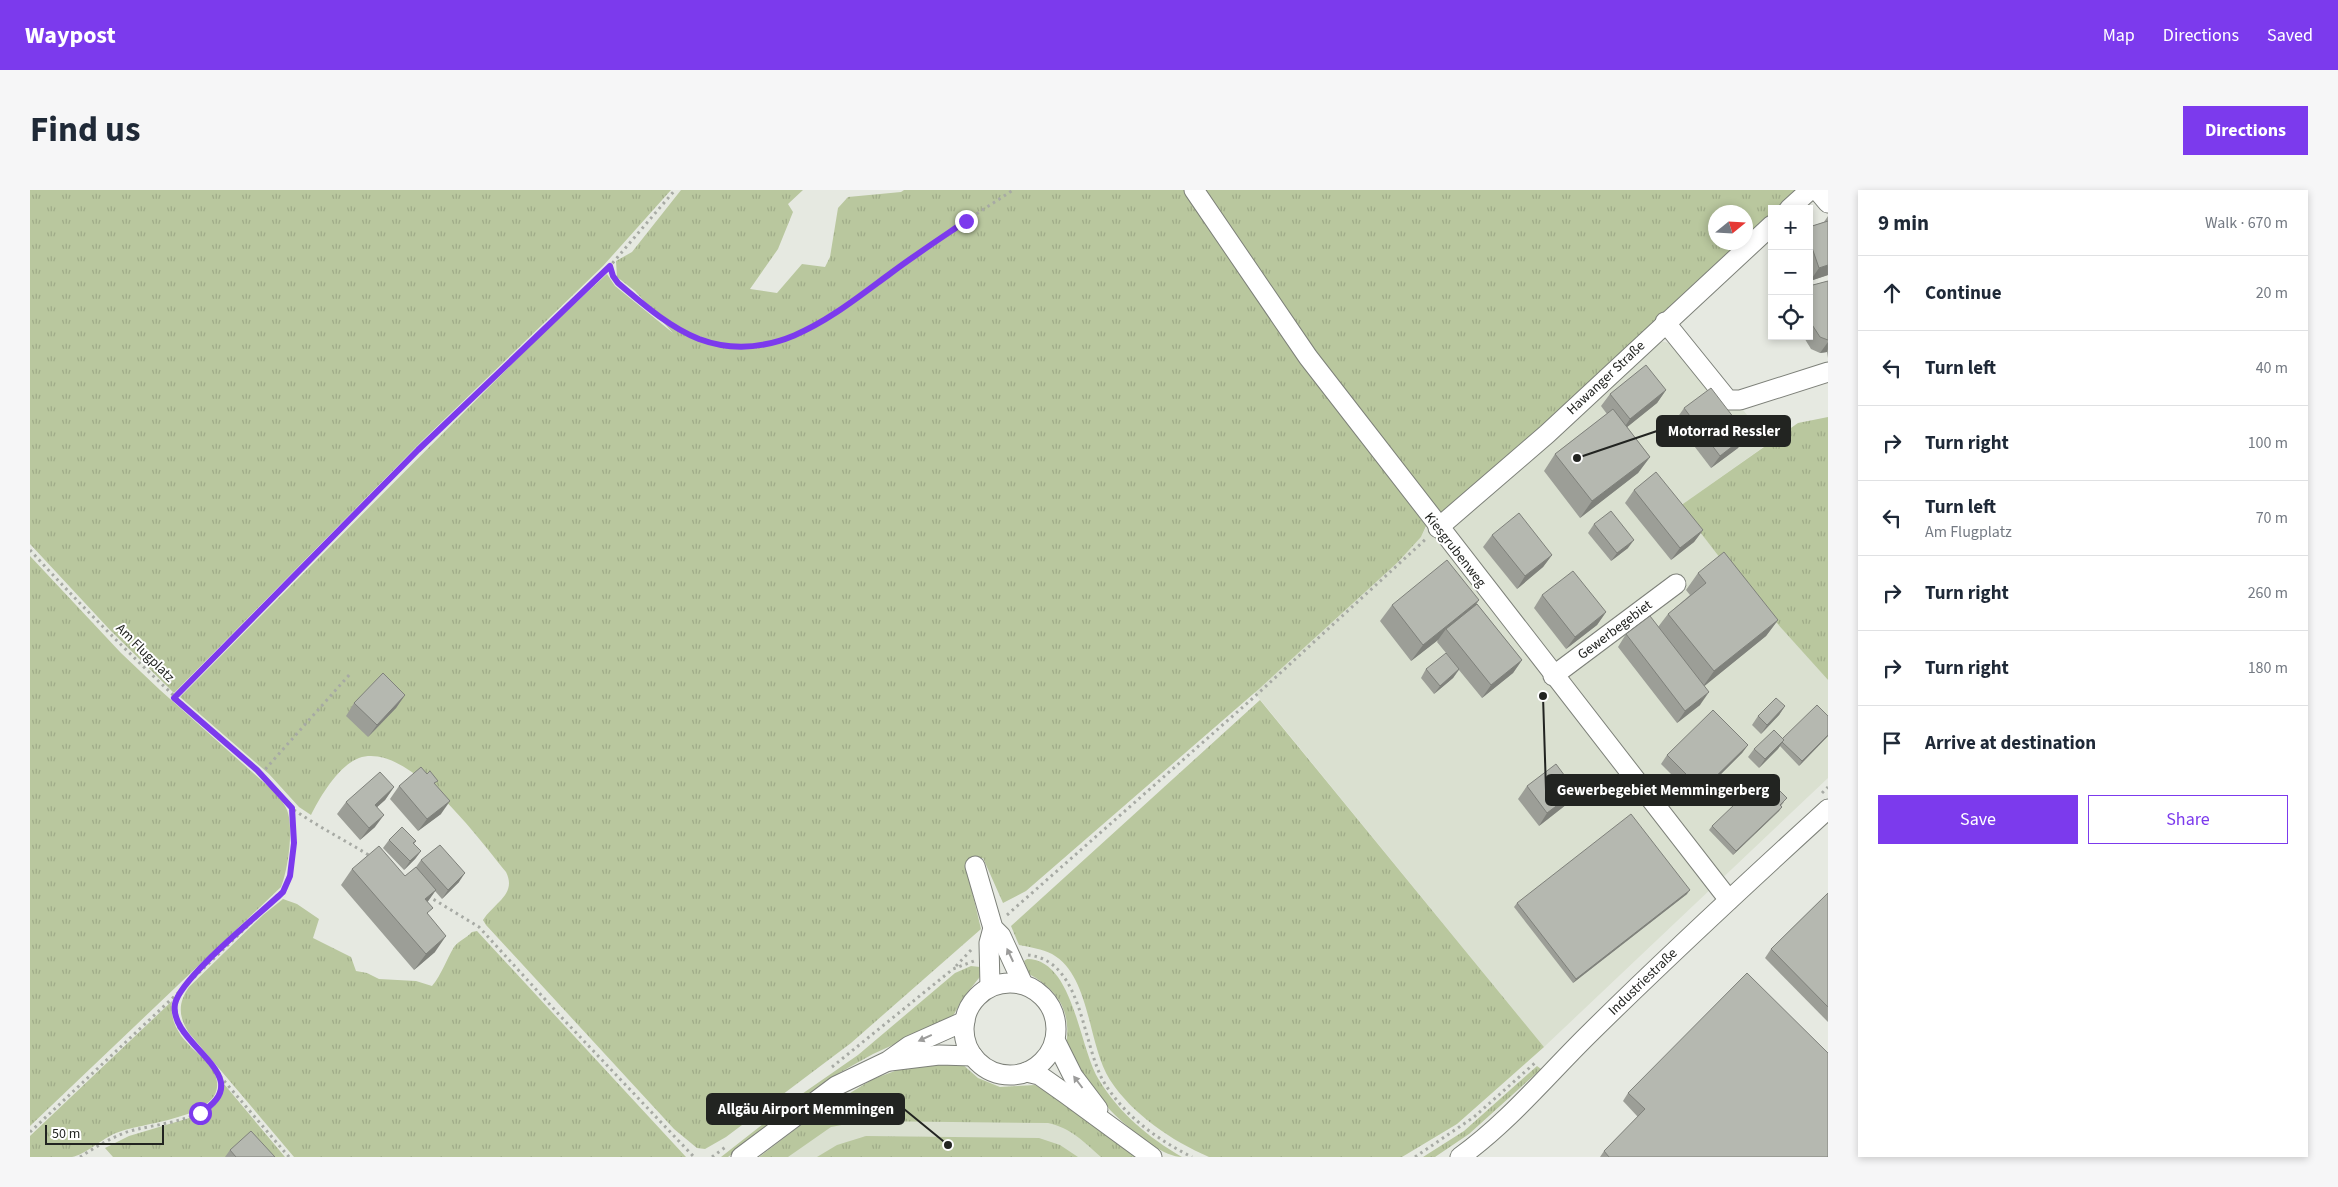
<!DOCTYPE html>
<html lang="en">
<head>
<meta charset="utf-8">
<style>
	body { margin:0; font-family:"Source Sans 3",sans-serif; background:#f6f6f7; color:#1f2937 }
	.controls { position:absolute; right:15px; top:15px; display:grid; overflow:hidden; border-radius:0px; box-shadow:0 2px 8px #0003 }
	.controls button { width:45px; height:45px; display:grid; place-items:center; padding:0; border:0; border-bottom:1px solid #e0e1e3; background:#fff; color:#1f2937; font:25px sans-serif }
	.compass { position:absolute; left:1678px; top:15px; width:45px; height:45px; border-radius:50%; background:#fff; box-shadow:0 2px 8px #0003; rotate:72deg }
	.scale { position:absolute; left:15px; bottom:12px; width:119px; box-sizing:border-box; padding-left:5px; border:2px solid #222421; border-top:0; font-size:14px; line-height:18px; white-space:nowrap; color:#222421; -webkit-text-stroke:4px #fff; paint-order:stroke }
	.stop { position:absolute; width:15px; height:15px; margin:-11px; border:4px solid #7c3aed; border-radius:50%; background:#fff }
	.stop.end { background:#7c3aed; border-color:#fff; box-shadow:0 1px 5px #0008 }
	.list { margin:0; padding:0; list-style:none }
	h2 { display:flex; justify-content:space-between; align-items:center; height:65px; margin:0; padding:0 20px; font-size:21px }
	h2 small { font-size:16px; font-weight:400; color:#747a83 }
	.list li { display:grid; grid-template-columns:32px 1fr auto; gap:15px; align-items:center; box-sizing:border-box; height:75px; padding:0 20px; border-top:1px solid #e0e1e3 }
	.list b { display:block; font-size:19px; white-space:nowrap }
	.list p { margin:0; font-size:16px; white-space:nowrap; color:#747a83 }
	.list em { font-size:16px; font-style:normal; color:#747a83 }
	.actions { display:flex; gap:10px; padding:15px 20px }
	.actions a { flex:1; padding:11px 0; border:1px solid #7c3aed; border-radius:0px; text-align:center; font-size:18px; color:#7c3aed }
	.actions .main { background:#7c3aed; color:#fff }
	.icon { flex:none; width:28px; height:28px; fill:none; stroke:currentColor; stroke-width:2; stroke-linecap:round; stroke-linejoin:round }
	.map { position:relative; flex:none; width:1798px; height:967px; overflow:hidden; border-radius:0px }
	header { display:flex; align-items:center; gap:30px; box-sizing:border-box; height:70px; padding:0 25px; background:#7c3aed; color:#fff }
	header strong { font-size:24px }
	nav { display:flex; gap:28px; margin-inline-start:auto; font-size:18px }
	.intro { display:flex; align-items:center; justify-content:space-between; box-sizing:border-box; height:120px; padding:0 30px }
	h1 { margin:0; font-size:35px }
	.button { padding:12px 22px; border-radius:0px; background:#7c3aed; color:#fff; font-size:18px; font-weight:700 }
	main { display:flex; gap:30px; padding:0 30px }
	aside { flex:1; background:#fff; border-radius:0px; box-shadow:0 2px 8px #0003 }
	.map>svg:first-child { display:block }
</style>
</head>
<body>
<header>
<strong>Waypost</strong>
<nav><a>Map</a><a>Directions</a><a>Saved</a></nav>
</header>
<div class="intro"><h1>Find us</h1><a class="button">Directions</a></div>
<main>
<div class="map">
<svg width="1798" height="967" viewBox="0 0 1798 967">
	<defs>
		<pattern id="grass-tufts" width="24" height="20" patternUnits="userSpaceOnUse" patternTransform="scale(1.25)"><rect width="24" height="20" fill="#b9c79e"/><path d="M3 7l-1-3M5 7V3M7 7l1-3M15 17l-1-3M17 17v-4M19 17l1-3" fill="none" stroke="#9fab88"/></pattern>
	</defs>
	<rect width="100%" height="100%" fill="#e6e9e1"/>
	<!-- built -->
	<g fill="#dae0d0">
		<polygon points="1630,151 1644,154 1697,221 1710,216 1739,253 1650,316 1700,381 1798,490 1798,588 1514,857 1224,502 1368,372 1391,347 1395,339 1412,323"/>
		<polygon points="1021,929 1039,934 1079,967 753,967 787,942 817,930"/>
	</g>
	<!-- grass -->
	<g fill="url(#grass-tufts)">
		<polygon points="0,0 641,0 573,76 392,251 144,503 80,440 0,354"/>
		<path d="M651,0H773L758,14L763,22L748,59L720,99L747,103L772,74L795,77L800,67L808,18L818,7L871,2L874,0H1156L1396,336L1391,347L1368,372L1230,498L996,701L973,713L953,668L935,672L951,739L821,853L696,947L675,959L667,958L644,939L456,735L453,730C465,712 487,704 476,682C449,649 378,551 329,568C308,576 290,607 281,625L269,617L239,584L150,507L511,145L577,84L585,96L643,143L605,101L587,87L586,71L602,62Z"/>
		<polygon points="1170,0 1771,0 1750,19 1742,19 1742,27 1716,51 1716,22 1686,22 1686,52 1713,53 1503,247 1412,323 1408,323 1298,186"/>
		<polygon points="1798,227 1798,490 1700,381 1650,316 1768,233"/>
		<path d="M0,366L91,463L130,500L240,598C246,605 254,612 257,620C264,638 258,680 251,697L0,936Z"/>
		<path d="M1230,510L1514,857L1427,934L1372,967H1179C1142,951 1102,924 1080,890C1057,853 1061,786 1022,764C1012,759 1000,757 989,755L981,736Z"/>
		<path d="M253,709L267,714L289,729L283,748L321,767L326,781L337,783L349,789L386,791L402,796C412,784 416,770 424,757C428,751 437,748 442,742L447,741L656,967H264L159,843C148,826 148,813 159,797L233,725Z"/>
		<path d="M997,769C1044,769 1049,859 1069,890C1090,924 1118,947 1152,967C1120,967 1044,891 1037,858C1036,852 1038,843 1037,836C1036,811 1019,795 999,784L994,771Z"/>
		<polygon points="941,776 950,777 953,783 933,808 922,828 843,864 800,888 698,967 691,967 769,906 828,865 925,783"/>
		<path d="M142,811C137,855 185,865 187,892C191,929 111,932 86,943C73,948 55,965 42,967C29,967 13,967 0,967V946Z"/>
		<path d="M931,873L948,888L970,897L1005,895L1043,918L1106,967H1071C1054,952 1041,938 1018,933L833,931L801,937L758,967H729L784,925L843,889L884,874Z"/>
		<polygon points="1507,876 1511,879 1439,944 1405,967 1393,967 1434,941"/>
		<path d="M194,894L255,967H83L75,958L99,946L176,923C187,915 192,908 194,894Z"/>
		<polygon points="836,946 1009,948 1030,955 1048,967 787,967 807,955"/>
	</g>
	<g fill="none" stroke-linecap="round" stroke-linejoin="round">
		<!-- minor casing -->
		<g stroke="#7d8079" stroke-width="21">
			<g id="minor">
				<polyline points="1164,0 1278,167 1699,710"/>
				<polyline points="1787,0 1798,13"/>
				<polyline points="1759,19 1780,0"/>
				<polyline points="1635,132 1698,210 1710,210 1798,182"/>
				<polyline points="1408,338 1517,244 1742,35"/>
				<polyline points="1523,486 1646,394"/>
				<polyline points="945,676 963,738 971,746 993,794"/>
				<circle cx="980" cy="839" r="46"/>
				<polyline points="960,797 959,753 963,738"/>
				<polyline points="1025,850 1043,886 1068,919"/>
				<polyline points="860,871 909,865 943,866"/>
				<polyline points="997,882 1009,885 1036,904 1122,967"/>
				<polyline points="711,967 806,896 858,871 879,856 935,831"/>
				<path d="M1430,967C1479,932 1518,884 1561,842C1638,766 1718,692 1798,619"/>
			</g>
		</g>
		<!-- path -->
		<g stroke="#a7aaa4" stroke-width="3" stroke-dasharray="2.5 4" stroke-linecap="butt">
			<path d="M580,76L583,86L588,93C618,119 651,148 691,155C767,168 828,106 885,65C917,42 950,22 983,0"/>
			<path d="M0,360C71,438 146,510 225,579C239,591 250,609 264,620C289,637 316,651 342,667"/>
			<polyline points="144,508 388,260 580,76 645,0"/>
			<polyline points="231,584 320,484"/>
			<polyline points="1792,603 1798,597"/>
			<polyline points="398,706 449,737 534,830 664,967"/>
			<polyline points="977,725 1222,509 1397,348"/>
			<path d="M998,765C1054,771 1051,855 1075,894C1096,927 1128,950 1162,967"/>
			<polyline points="926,776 942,759"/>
			<polyline points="802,877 923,779 944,771"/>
			<polyline points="0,942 149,802"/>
			<path d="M50,967C64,958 79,949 94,943C127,931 199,934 189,883"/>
			<path d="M259,967L149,838L145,825V813L151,800L253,702C265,676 266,646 262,618"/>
			<polyline points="682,967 697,956"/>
			<polyline points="1385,967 1444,927 1506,872"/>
		</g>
		<!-- minor -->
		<use href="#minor" stroke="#fff" stroke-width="19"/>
	</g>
	<!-- wall -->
	<g fill="#9c9e97">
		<polygon points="1798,26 1798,85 1780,91 1779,89 1779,37 1794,32"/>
		<polygon points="1798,91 1798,168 1797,162 1790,163 1781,159 1773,146 1779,146 1779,96"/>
		<polygon points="1636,200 1627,213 1597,237 1620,267 1608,283 1550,328 1514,281 1525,264 1577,224 1571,216 1580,204"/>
		<polygon points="1654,218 1717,245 1708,258 1681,278 1645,231"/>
		<polygon points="1604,300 1673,340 1664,352 1641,370 1595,313"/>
		<polygon points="1564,334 1598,358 1581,371 1558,343"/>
		<polygon points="1462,345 1522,365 1513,377 1487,399 1453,357"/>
		<polygon points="1668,383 1748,430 1736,446 1674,496 1670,515 1647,533 1588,457 1596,444 1628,437 1638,424 1660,405 1656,400"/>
		<polygon points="1512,405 1576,422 1567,435 1536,459 1504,418"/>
		<polygon points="1447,414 1492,470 1483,483 1452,508 1429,480 1423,488 1404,504 1391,488 1396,479 1421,469 1407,452 1408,450 1381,471 1350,431 1362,415"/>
		<polygon points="375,505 366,518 338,547 316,526 324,513"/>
		<polygon points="1755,516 1749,525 1731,544 1722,535 1728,526"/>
		<polygon points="1798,546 1769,576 1750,556 1729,578 1718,567 1724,559 1752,549"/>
		<polygon points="1718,555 1712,563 1666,609 1631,574 1637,565"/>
		<polygon points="405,594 411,624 388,641 360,609 369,596"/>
		<polygon points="1497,596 1546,601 1537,614 1509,636 1488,609"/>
		<polygon points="364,597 355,610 347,617 345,637 330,650 307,624 316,612"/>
		<polygon points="1733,598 1754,612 1751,616 1752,617 1749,621 1703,665 1679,640 1682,636"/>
		<polygon points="359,650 386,651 384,654 391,661 385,669 374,680 353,658"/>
		<polygon points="391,670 429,692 412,709 405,701 397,712 398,725 405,762 384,780 311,695 322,679 375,686 386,677"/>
		<polygon points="1798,703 1798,832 1735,768 1741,759"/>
		<polygon points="1657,704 1543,793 1484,717 1487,713"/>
		<polygon points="1598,903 1798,967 1570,967 1574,961 1608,927 1593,911"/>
		<polygon points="200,960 245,967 195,967"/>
	</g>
	<!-- shaded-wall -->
	<g fill="#7f817b">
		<polygon points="1798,75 1798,85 1780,91 1789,78"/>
		<polygon points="1798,152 1798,159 1797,162 1790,163"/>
		<polygon points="1636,200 1627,213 1591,242 1600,229"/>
		<polygon points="1717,245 1708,258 1681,278 1690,266"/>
		<polygon points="1620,267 1608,283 1550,328 1562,311"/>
		<polygon points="1673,340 1664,352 1641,370 1650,358"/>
		<polygon points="1604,350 1598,358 1581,371 1587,363"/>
		<polygon points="1522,365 1513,377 1487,399 1495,386"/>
		<polygon points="1449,410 1438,427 1416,439 1408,450 1381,471 1393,455"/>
		<polygon points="1576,422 1567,435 1536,459 1545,447"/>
		<polygon points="1748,430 1736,446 1672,498 1684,481"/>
		<polygon points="1492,470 1483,483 1452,508 1461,495"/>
		<polygon points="1429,479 1423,488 1404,504 1410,496"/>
		<polygon points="1679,502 1670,515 1647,533 1655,521"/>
		<polygon points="375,505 366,518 338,547 347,535"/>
		<polygon points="1755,516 1749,525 1731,544 1737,535"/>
		<polygon points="1798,545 1798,546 1769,576 1772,571"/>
		<polygon points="1754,550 1748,559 1729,578 1735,569"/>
		<polygon points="1718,555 1712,563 1666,609 1672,600"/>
		<polygon points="364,597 355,610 336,627 345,615"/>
		<polygon points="1546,601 1537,614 1509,636 1517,623"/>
		<polygon points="420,611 411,624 388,641 397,629"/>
		<polygon points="1752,617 1749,621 1703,665 1706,661"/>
		<polygon points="354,625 345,637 330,650 339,638"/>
		<polygon points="391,661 385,669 374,680 380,671"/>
		<polygon points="435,683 429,692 412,709 418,700"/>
		<polygon points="406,700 394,717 395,709"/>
		<polygon points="1660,700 1657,704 1543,793 1546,789"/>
		<polygon points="416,746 405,762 384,780 396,764"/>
	</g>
	<!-- building -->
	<g fill="#b5b8b0" stroke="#7f817b">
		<polygon points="1798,31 1798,75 1789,78 1779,49 1779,37"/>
		<polygon points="1798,91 1798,150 1790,147 1779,130 1779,96"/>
		<polygon points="1616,175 1636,200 1600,229 1580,204"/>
		<polygon points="1681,198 1717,245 1690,266 1654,218"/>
		<polygon points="1583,219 1620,267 1562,311 1525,264"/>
		<polygon points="1626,282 1673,340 1650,358 1604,300"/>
		<polygon points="1581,321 1604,350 1587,363 1564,334"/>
		<polygon points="1489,323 1522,365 1495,386 1462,345"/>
		<polygon points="1694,362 1748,430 1684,481 1638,424 1676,393 1668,383"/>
		<polygon points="1417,370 1449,410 1393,455 1362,415"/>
		<polygon points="1543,381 1576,422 1545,447 1512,405"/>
		<polygon points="1447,414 1492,470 1461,495 1416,439"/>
		<polygon points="1620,426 1679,502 1655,521 1596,444"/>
		<polygon points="1416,463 1429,479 1410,496 1396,479"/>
		<polygon points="353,483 375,505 347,535 324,513"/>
		<polygon points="1746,508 1755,516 1737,535 1728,526"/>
		<polygon points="1787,515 1798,526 1798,545 1772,571 1752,552 1754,550 1752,549"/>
		<polygon points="1683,520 1718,555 1672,600 1637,565"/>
		<polygon points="1744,540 1754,550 1735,569 1724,559"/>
		<polygon points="1526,574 1546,601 1517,623 1497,596"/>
		<polygon points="391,577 397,584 400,581 408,591 404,593 420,611 397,629 369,596"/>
		<polygon points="350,582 364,597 345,615 354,625 339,638 316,612"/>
		<polygon points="1740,591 1757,608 1750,615 1752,617 1706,661 1682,636 1728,592 1733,598"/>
		<polygon points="1601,624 1660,700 1546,789 1487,713"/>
		<polygon points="372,637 386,651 383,653 391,661 380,671 359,650"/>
		<polygon points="410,655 435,683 418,700 391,670"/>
		<polygon points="349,656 375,686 386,677 406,700 395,709 403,718 397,723 416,746 396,764 322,679"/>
		<polygon points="1798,703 1798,817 1741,759"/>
		<polygon points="1717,783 1798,863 1798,967 1579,967 1574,961 1615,919 1598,903"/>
		<polygon points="221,941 245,967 206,967 200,960"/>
	</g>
	<!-- one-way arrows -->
	<defs><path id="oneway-solid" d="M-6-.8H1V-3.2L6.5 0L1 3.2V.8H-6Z" transform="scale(1.25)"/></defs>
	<g fill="#9c9c9b">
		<use href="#oneway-solid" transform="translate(980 765) rotate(-115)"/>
		<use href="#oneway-solid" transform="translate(895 848) rotate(155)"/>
		<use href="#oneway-solid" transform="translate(1048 892) rotate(-127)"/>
	</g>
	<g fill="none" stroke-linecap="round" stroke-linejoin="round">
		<!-- route -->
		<path stroke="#7c3aed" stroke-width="6" d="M170,923C232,886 138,855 145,814C150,788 231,723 253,702L260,686L264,653L262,618L227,580L144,508L388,260L580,76L583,86L588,93C613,114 639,137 669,149C744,177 805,124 861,83C885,65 911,48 936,31"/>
	</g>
	<g text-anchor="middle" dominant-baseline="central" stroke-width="4" stroke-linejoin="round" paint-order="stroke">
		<!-- street labels -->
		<g font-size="14" fill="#222421" stroke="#fff">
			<text transform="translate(1576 188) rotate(-43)">Hawanger Straße</text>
			<text transform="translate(1425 360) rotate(52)">Kiesgrubenweg</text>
			<text transform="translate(1585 440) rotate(-37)">Gewerbegebiet</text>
			<text transform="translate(115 463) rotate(45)">Am Flugplatz</text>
			<text transform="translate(1613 792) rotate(-44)">Industriestraße</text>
		</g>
	</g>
	<!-- callouts -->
	<path fill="none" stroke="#222421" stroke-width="2" d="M1547 268L1627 241M1513 506L1516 600M918 955L874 919"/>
	<g fill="#222421" stroke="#fff" stroke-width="2">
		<circle cx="1547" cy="268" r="5"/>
		<circle cx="1513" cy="506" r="5"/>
		<circle cx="918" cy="955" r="5"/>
	</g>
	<g fill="#222421" stroke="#222421" stroke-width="2">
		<rect x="1627" y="226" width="133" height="30" rx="5"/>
		<rect x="1516" y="585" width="233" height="30" rx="5"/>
		<rect x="677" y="904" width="197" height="30" rx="5"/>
	</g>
	<g font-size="15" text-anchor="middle" font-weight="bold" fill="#fff">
		<text x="1694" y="246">Motorrad Ressler</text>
		<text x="1633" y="605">Gewerbegebiet Memmingerberg</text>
		<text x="776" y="924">Allgäu Airport Memmingen</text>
	</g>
</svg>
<div class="controls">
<button>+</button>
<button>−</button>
<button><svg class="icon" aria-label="locate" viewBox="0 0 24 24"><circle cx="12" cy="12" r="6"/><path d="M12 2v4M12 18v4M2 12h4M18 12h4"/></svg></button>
</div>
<svg class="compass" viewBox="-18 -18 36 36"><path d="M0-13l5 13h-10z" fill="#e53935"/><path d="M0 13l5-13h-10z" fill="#747a83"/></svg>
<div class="scale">50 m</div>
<div class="stop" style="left:170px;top:923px"></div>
<div class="stop end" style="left:936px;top:31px"></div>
</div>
<aside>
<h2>9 min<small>Walk · 670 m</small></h2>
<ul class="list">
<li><svg class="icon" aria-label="ahead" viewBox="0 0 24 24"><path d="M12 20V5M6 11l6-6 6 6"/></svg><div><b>Continue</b></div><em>20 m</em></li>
<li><svg class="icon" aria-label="left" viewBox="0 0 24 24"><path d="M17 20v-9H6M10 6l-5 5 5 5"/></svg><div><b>Turn left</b></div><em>40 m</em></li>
<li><svg class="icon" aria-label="right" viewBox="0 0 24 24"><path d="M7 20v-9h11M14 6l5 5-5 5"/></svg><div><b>Turn right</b></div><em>100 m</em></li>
<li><svg class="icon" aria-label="left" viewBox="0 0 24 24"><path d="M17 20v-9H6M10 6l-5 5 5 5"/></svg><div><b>Turn left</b><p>Am Flugplatz</p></div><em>70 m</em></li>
<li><svg class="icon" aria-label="right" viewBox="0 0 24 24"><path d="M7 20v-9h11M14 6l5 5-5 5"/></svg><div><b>Turn right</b></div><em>260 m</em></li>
<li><svg class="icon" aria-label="right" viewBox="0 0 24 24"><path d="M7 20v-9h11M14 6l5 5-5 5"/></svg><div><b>Turn right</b></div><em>180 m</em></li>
<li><svg class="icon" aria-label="arrive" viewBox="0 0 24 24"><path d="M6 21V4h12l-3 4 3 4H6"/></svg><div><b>Arrive at destination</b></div></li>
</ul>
<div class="actions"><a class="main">Save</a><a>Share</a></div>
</aside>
</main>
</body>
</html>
